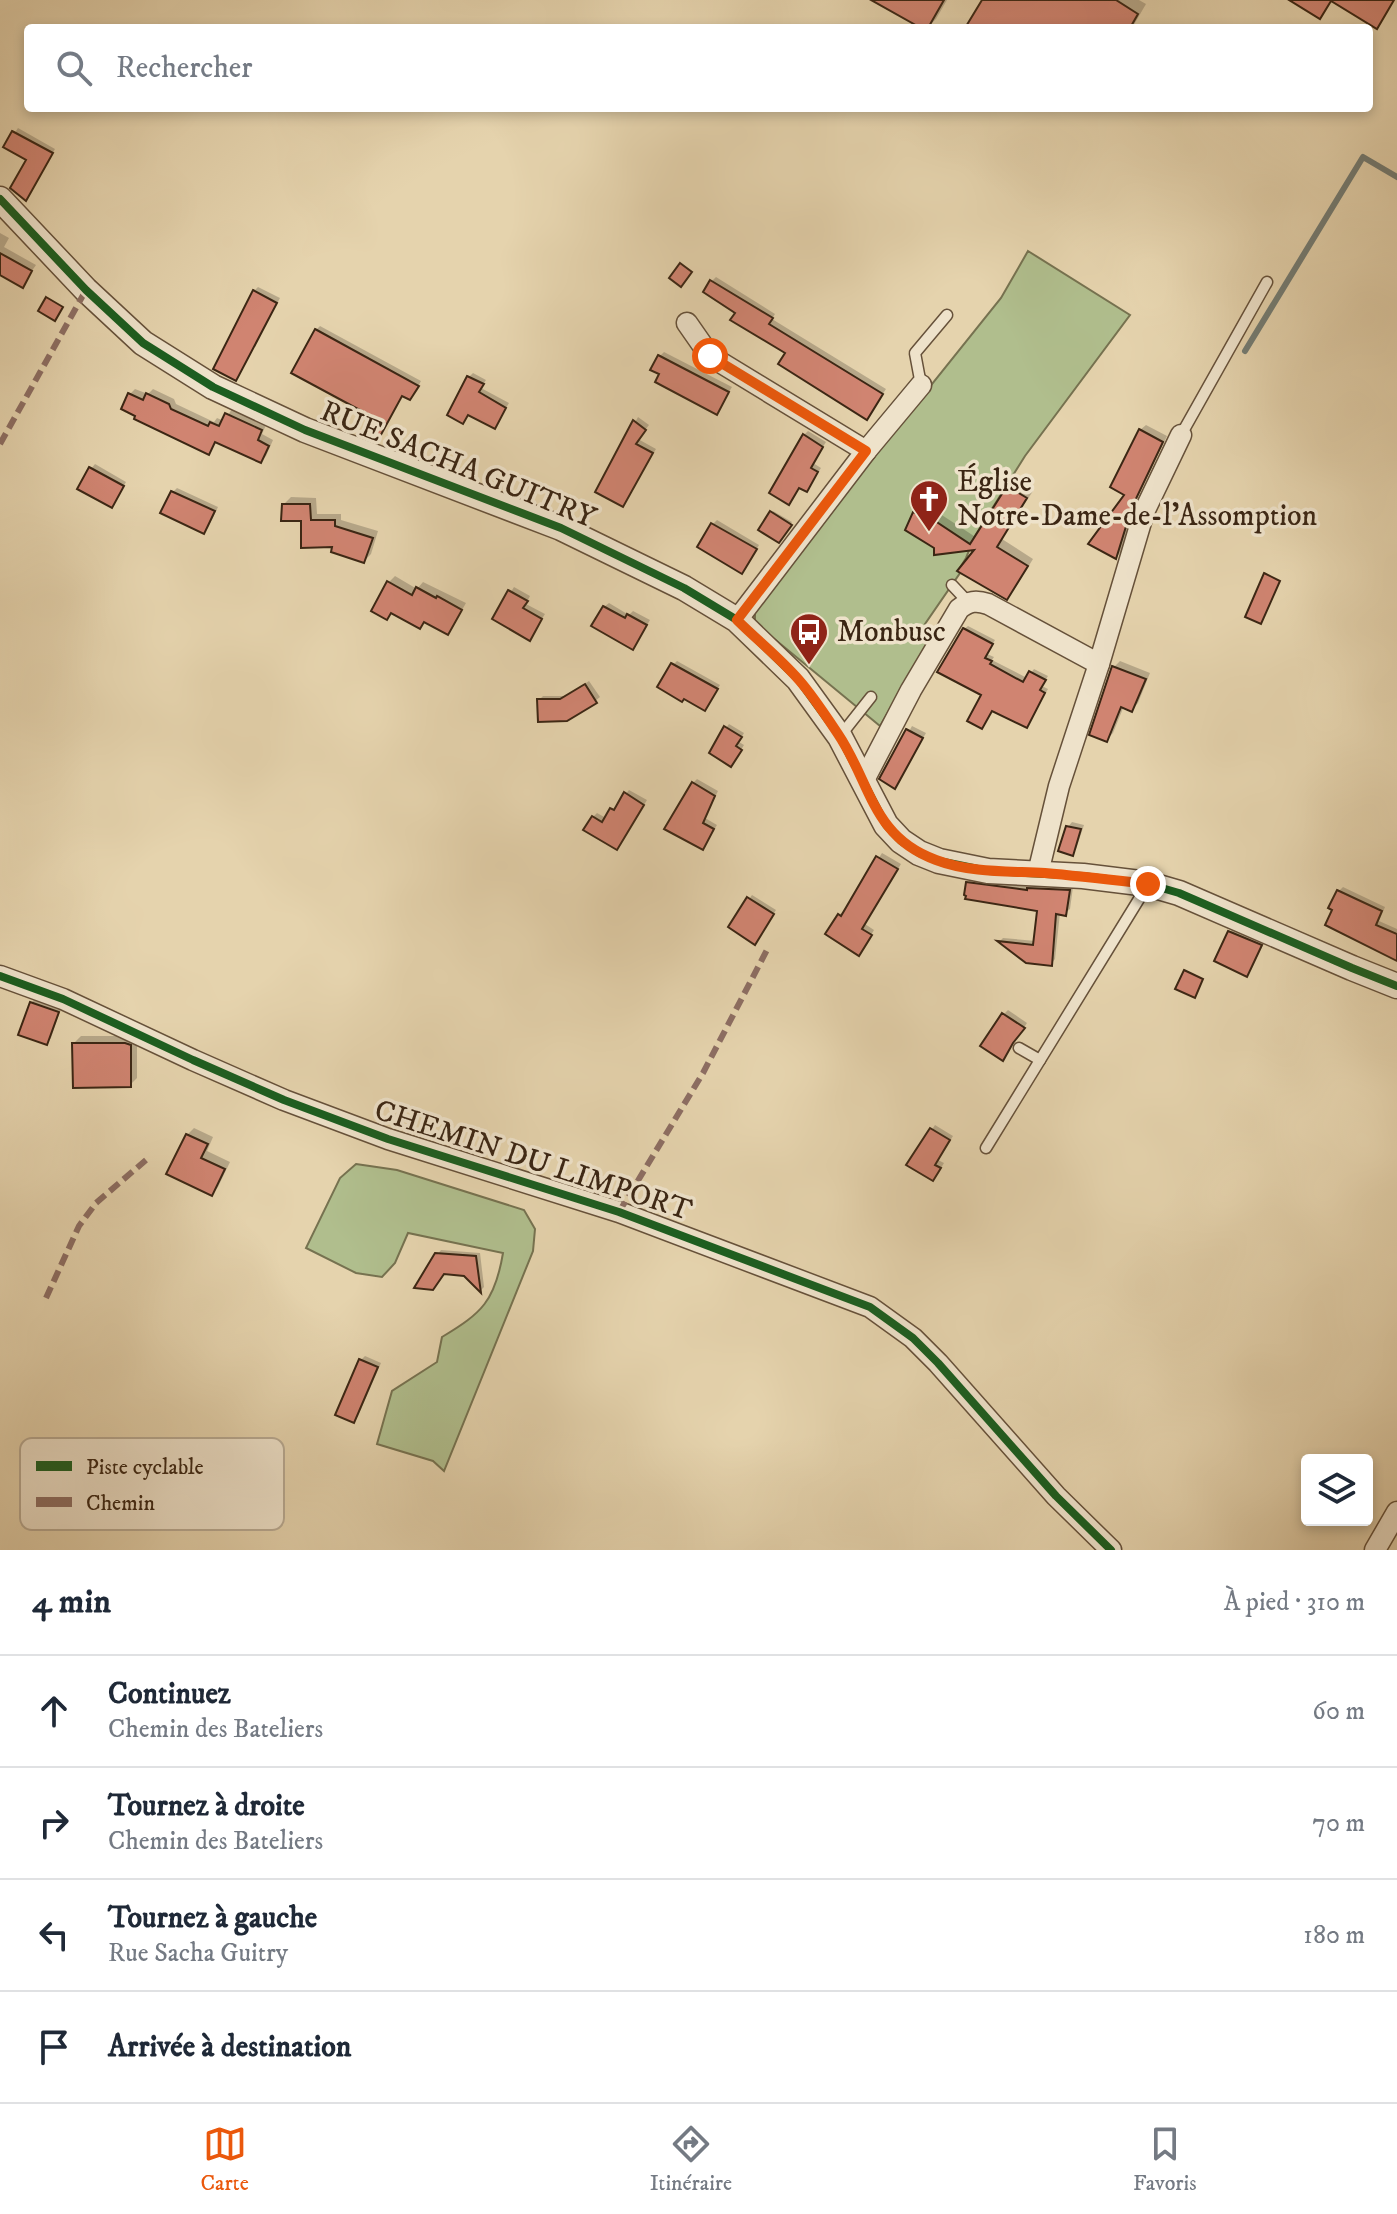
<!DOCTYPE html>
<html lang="fr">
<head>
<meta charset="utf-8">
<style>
	body { margin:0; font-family:"IM FELL DW Pica",serif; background:#f6f6f7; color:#1f2937 }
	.controls { position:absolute; right:24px; bottom:24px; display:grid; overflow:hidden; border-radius:8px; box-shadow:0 4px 12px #0003 }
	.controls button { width:72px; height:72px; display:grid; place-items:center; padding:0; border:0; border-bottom:2px solid #e0e1e3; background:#fff; color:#1f2937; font:40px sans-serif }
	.stop { position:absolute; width:24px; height:24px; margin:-18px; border:6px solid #ea580c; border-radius:50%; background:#fff }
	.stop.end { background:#ea580c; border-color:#fff; box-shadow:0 2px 8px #0008 }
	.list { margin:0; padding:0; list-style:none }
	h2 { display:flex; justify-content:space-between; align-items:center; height:104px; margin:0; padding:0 32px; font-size:34px }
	h2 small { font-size:26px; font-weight:400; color:#747a83 }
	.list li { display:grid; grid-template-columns:52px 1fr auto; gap:24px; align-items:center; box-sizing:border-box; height:112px; padding:0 32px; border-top:2px solid #e0e1e3 }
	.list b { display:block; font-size:30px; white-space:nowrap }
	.list p { margin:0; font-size:26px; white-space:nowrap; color:#747a83 }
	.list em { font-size:26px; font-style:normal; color:#747a83 }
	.icon { flex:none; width:44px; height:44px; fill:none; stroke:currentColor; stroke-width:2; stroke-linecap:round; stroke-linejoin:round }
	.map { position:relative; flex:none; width:1397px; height:1550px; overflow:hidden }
	.search { position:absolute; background:#fff; box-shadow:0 4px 12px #0003; left:24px; right:24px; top:24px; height:88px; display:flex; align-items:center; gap:20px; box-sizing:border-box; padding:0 28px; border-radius:8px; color:#747a83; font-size:30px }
	.sheet { height:552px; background:#fff }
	nav { display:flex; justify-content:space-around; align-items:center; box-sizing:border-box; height:112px; border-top:2px solid #e0e1e3; background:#fff; font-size:22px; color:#747a83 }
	nav a { display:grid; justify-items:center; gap:4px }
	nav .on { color:#ea580c }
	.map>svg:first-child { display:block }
</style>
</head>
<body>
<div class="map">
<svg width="1397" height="1550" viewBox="0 0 1397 1550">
	<rect width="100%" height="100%" fill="#e5d3ad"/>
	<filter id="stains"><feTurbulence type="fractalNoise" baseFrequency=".0025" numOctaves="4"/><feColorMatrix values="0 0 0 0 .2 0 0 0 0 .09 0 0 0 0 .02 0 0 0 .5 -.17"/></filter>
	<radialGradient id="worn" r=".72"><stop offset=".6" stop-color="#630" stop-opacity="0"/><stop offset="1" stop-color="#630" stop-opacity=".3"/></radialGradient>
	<!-- green -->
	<g fill="#b0be8d" stroke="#767250" stroke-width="2">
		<polygon points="1028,251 1130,315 1025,456 975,536 966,558 958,571 960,573 925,624 936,631 880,726 755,623 755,605 1001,298"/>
		<path d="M356,1164L397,1170L524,1210L535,1229L533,1251L444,1471L433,1461L377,1444L392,1391L437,1362L442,1337C482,1313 495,1301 503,1253L408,1233L395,1263L382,1277L356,1273L306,1248L340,1178Z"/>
	</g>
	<!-- shadow -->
	<g fill="#0003">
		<polygon points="875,0 947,0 936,19 927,28"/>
		<polygon points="984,0 1139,0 1146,4 1132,28 967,28"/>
		<polygon points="18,128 55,149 29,195 29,159 6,146"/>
		<polygon points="0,233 9,238 4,247 36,265 22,285 0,273"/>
		<polygon points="716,277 775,314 772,319 886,389 870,413 738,312 712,281"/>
		<polygon points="258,287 280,298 240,374 235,379 254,291"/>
		<polygon points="320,326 421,381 414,394 403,394 377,439 374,415 316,330"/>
		<polygon points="664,352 732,387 717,412 662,373 660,356"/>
		<polygon points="473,373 486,380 481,388 509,403 495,426 469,413 462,422 469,377"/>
		<polygon points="135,389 148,394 153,389 174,399 176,404 214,422 217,418 224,421 232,409 266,425 262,434 273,440 266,456 261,461 217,441 209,452 130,394"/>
		<polygon points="638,417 649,425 638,439 656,449 623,505 598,491"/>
		<polygon points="1146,425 1167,436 1137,499 1122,551 1116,557 1140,430"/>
		<polygon points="808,431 826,442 813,463 821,468 807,490 804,435"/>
		<polygon points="95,464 126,482 112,506 91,469"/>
		<polygon points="1015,480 1033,491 1002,539 1033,559 1014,590 1007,597 979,547 936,546 915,513 922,507 925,509 928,506 977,538 1008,487"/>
		<polygon points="177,488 218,507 208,528 204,532 173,492"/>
		<polygon points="291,497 316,498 317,514 341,514 341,520 378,531 371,554 364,561 334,545 284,504"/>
		<polygon points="773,511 792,522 779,540 761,529"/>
		<polygon points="717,520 759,545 746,567 713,524"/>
		<polygon points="395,576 417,589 423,582 466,603 453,626 447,632 426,620 419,627 393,612 387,617 373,610 389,582"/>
		<polygon points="514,587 530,596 526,604 545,614 530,639 494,619"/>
		<polygon points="609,603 629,615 633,611 650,620 637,643 604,607"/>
		<polygon points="968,626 995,640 987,654 994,657 992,660 1027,678 1034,669 1048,676 1042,686 1048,689 1027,726 993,709 982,727 984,694 964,629"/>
		<polygon points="677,661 720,685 708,705 673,665"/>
		<polygon points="1120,661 1150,673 1138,703 1132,709 1124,706 1113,733 1106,740 1114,667"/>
		<polygon points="589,681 600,697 595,701 539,700 543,696 566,696"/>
		<polygon points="729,724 744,733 739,742 744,745 735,760 726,728"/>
		<polygon points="912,726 926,733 895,787 882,779"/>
		<polygon points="697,779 718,791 705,818 717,825 703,848 693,783"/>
		<polygon points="629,790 647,800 621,843 593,817 597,813 606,818"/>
		<polygon points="1072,822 1084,825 1076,849 1072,853 1068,827"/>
		<polygon points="882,853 901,864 865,924 874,930 863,949 839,915 844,911 845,912"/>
		<polygon points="972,878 1031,886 1033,885 1073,887 1070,909 1065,913 1060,913 1055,959 1051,964 1027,961 1000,941 1003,938 1036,941 1039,910 968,883"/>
		<polygon points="1343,887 1385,907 1379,921 1397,929 1397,959 1339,891"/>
		<polygon points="752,895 776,910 759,938 749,899"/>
		<polygon points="1234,928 1265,941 1251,970 1247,974 1230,932"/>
		<polygon points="35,999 61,1008 51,1038 47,1043 31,1003"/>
		<polygon points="1008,1010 1027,1023 1003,1059 1004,1014"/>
		<polygon points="81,1036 133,1036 137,1038 137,1078 130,1085 74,1043"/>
		<polygon points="935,1125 953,1136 938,1160 944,1163 937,1175 909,1164"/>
		<polygon points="194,1128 213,1137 207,1151 230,1162 218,1187 212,1194 187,1135"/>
		<polygon points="441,1250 480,1253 484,1287 481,1290 464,1274 437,1255"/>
		<polygon points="365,1356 381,1363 358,1416 354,1421 361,1360"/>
	</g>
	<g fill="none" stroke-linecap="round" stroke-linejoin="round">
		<!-- stream -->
		<polyline stroke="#737c74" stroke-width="6" points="1245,351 1363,157 1397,177"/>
	</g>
	<!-- building -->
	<g fill="#d08471" stroke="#3b2614" stroke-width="2">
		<polygon points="871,0 944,0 928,28 921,28"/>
		<polygon points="982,0 1116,0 1138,14 1130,28 965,28"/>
		<polygon points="1289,0 1394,0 1377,29 1331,1 1320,19"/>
		<polygon points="12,131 53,153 26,201 10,188 26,160 3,147"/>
		<polygon points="0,253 32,271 23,288 0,275"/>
		<polygon points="680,263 692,272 681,287 669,278"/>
		<polygon points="710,280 773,318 769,324 883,394 867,420 778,364 785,353 730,320 735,313 703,292"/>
		<polygon points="253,290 277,303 236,381 213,369"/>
		<polygon points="46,297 63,307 55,321 38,311"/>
		<polygon points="315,329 419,386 410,400 402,396 377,442 361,435 371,416 291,373"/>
		<polygon points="658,355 729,392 717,415 655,382 659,374 650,370"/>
		<polygon points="467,376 484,384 479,392 506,408 495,429 468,415 463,424 447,415"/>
		<polygon points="128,393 143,400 146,393 169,404 171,409 208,426 210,422 219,426 225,413 262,430 258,440 269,446 261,463 215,442 209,455 134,419 135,416 121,409"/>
		<polygon points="633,420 646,430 636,444 653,453 623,507 595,492"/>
		<polygon points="1139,429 1163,442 1132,507 1116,559 1088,544 1124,495 1110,487"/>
		<polygon points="803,434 823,447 811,468 818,472 807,492 799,488 789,505 769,493"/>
		<polygon points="89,467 124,486 112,508 77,489"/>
		<polygon points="1007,486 1027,498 997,547 1028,566 1007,600 957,571 974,550 934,555 934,548 905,530 913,512 917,514 920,511 970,544"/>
		<polygon points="171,491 215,511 204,534 160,513"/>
		<polygon points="282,504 310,504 311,520 335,520 335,526 373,538 364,563 331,552 332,547 301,548 301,521 281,521"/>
		<polygon points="770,511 792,525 779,543 758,530"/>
		<polygon points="711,523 757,549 742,574 697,547"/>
		<polygon points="1264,573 1280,581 1261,624 1245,617"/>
		<polygon points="387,581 412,595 416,587 436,598 437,596 462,610 448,635 424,622 420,629 391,613 387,620 371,611"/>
		<polygon points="508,590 528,601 523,608 542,619 530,641 492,619"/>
		<polygon points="603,606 625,618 627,614 647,625 633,650 591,626"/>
		<polygon points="963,628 993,644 985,658 992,661 990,664 1023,682 1029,671 1046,680 1040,690 1045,693 1027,728 992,711 982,729 967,721 981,695 937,672"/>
		<polygon points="671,663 718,689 705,711 684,699 682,702 657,687"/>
		<polygon points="1112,666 1146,679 1132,712 1121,707 1107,742 1089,735"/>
		<polygon points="585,684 597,703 567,721 538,722 537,699 560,699"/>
		<polygon points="724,726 742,737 736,746 742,750 731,767 709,753"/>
		<polygon points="906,729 923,738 895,789 879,779"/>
		<polygon points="692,782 715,796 703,823 714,829 703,850 664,829"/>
		<polygon points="624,792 644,805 617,850 583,830 592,816 602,822 610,808 614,810"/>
		<polygon points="1066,826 1081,829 1073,856 1058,851"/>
		<polygon points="876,856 898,869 862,929 872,935 859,956 825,934 838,914 841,916"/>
		<polygon points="966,882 1027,890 1027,888 1070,890 1066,916 1056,914 1052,966 1026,963 997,941 1033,945 1037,911 965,899 966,896 964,895"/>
		<polygon points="1337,890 1382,911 1376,925 1397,934 1397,961 1325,925 1332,910 1328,908"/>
		<polygon points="747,897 774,914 755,945 728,927"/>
		<polygon points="1228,931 1262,945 1247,977 1214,961"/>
		<polygon points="1184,970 1203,979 1195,998 1175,989"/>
		<polygon points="30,1002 59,1012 47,1045 18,1035"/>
		<polygon points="1002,1013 1025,1028 1013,1043 1003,1061 980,1046"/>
		<polygon points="72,1043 125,1043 131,1045 131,1087 73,1088"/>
		<polygon points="930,1128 950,1140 935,1165 941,1168 933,1181 906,1165"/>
		<polygon points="186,1134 208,1144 201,1158 225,1169 212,1196 166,1174"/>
		<polygon points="435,1253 476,1256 481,1293 464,1276 444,1274 433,1290 414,1288"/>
		<polygon points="359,1359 378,1367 354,1423 335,1415"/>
	</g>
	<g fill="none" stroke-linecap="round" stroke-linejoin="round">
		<!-- service casing -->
		<g stroke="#66513a" stroke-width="13">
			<g id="service">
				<polyline points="921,385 915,353 947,315"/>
				<polyline points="1181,435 1267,282"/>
				<polyline points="952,585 968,602"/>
				<polyline points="841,735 871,697"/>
				<polyline points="1019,1048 1040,1060"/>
				<polyline points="986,1148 1147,886"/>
			</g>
		</g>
		<!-- minor casing -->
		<g stroke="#66513a" stroke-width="23">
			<g id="minor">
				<polyline points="687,323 710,356 866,451 737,620"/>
				<polyline points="866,451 921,385"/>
				<path d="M863,782L911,690L959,609C969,601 976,600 988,604L1099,664"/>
				<polyline points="1038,873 1059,786 1099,664 1144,512 1181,435"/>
				<polyline points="0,976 63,999 193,1060 284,1100 388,1139 619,1212 870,1307 913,1338 938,1363 1056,1496 1111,1550"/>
				<polyline points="1375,1550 1397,1512"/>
			</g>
		</g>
		<!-- tertiary casing -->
		<g stroke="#66513a" stroke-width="27">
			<polyline id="tertiary" points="0,199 86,290 143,343 213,387 305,430 561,528 684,588 737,620 798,679 840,737 886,825 901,841 919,853 939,861 988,871 1083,876 1148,884 1179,893 1352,968 1397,986"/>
		</g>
		<!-- service -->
		<use href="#service" stroke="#eee2ca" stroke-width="10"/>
		<!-- minor -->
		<use href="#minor" stroke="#eee2ca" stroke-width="20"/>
		<!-- tertiary -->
		<use href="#tertiary" stroke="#eee2ca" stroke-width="24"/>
		<!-- quiet -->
		<g stroke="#8d6e63" stroke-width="6" stroke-dasharray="12 6" stroke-linecap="butt">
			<polyline points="0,444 86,290"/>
			<polyline points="619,1212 703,1073 769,946"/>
			<polyline points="46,1298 79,1226 96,1203 146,1160"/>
		</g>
		<!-- cycleway casing -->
		<g stroke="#eee2ca" stroke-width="13">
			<g id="cycleway">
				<polyline points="0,199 86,290 143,343 213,387 305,430 561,528 684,588 737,620 798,679 840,737 886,825 901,841 919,853 939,861 988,871 1083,876 1148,884 1179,893 1352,968 1397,986"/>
				<polyline points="0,976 63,999 193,1060 284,1100 388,1139 619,1212 870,1307 913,1338 938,1363 1056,1496 1111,1550"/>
			</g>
		</g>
		<!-- cycleway -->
		<use href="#cycleway" stroke="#1b5e20" stroke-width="8"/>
	</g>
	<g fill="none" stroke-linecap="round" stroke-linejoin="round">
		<!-- route -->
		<path stroke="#ea580c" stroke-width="10" d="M710,356L866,451L737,620C757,640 780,658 799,680C813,696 826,716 838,734C871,783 872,837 936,860C970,873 1009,871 1045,873C1079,876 1113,880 1148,884"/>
	</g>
	<!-- icons -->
	<defs>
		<g id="church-pin" transform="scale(2)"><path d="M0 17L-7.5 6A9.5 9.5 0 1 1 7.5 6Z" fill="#8f2418" stroke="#eee2ca"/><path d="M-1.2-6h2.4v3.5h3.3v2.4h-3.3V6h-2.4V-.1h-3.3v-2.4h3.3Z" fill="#fff"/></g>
		<g id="bus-pin" transform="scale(2)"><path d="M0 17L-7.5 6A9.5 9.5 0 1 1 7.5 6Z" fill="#8f2418" stroke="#eee2ca"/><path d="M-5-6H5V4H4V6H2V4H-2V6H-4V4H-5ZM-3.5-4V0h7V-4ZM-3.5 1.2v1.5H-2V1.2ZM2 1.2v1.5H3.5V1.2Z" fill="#fff"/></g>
	</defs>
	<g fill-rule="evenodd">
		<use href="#church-pin" x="929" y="499"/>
		<use href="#bus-pin" x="809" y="632"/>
	</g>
	<g text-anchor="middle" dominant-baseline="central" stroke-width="7" stroke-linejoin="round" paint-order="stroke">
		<!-- street labels -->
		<g font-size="30" fill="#3b2614" stroke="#eee2ca">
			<text transform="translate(458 465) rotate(22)">RUE SACHA GUITRY</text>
			<text transform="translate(533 1161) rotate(18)">CHEMIN DU LIMPORT</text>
		</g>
		<!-- poi labels -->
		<g font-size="30" fill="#3b2614" stroke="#eee2ca" text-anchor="start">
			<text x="957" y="482">Église<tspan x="957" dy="34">Notre-Dame-de-l'Assomption</tspan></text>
			<text x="837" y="632">Monbusc</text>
		</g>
	</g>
	<!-- legend -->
	<rect x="20" y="1438" width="264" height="92" rx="12" fill="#eee2ca" stroke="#b8aa93" stroke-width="2"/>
	<rect x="36" y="1461" width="36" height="10" fill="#1b5e20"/>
	<rect x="36" y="1497" width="36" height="10" fill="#8d6e63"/>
	<g font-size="22" fill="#3b2614">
		<text x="86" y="1474">Piste cyclable</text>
		<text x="86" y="1510">Chemin</text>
	</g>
	<rect width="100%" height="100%" filter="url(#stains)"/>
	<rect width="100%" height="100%" fill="url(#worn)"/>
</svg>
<div class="controls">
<button><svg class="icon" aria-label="layers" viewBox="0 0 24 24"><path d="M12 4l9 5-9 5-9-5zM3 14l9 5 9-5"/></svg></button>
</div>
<div class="stop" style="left:710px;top:356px"></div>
<div class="stop end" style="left:1148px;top:884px"></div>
<div class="search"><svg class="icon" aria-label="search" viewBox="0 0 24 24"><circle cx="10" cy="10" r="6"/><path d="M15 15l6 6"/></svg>Rechercher</div>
</div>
<section class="sheet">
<h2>4 min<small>À pied · 310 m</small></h2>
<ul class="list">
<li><svg class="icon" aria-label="ahead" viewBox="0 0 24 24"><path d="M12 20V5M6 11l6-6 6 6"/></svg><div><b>Continuez</b><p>Chemin des Bateliers</p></div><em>60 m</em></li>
<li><svg class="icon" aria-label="right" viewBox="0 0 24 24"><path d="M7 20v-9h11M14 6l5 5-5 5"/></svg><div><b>Tournez à droite</b><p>Chemin des Bateliers</p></div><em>70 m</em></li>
<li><svg class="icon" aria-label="left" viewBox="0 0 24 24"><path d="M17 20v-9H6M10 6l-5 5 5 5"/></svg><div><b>Tournez à gauche</b><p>Rue Sacha Guitry</p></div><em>180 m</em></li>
<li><svg class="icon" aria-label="arrive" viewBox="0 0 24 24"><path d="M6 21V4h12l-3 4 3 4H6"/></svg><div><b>Arrivée à destination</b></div></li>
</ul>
</section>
<nav>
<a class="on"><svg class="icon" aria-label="map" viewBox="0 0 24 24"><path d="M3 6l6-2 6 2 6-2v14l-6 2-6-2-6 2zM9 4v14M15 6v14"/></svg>Carte</a>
<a><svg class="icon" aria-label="directions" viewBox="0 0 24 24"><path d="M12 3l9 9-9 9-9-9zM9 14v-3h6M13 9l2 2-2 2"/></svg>Itinéraire</a>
<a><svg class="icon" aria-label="saved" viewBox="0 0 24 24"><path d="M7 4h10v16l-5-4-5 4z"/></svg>Favoris</a>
</nav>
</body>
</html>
